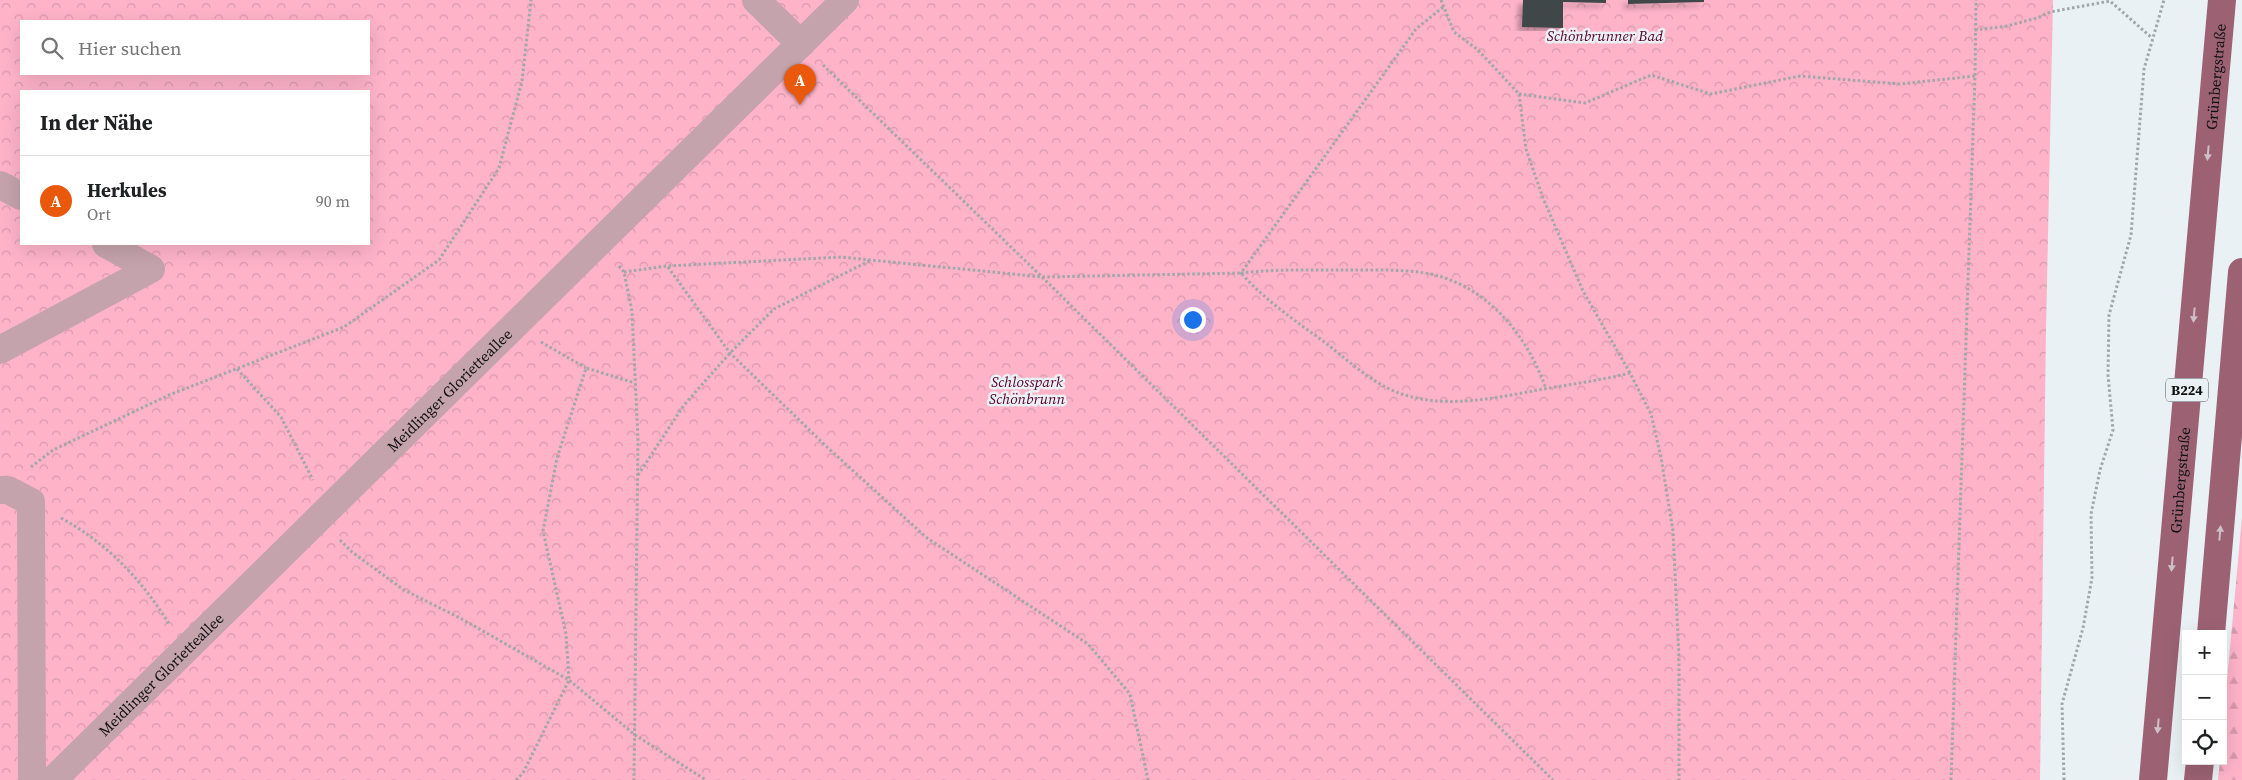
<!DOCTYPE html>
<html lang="de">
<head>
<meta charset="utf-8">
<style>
	body { margin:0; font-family:"Source Serif 4",serif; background:#f6f6f6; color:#202124 }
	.controls { position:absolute; right:15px; bottom:15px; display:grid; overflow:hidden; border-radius:0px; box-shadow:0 5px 20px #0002 }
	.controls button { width:45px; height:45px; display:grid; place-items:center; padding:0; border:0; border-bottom:1px solid #e0e0e0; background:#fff; color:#202124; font:25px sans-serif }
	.you { position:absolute; left:1192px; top:319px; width:18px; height:18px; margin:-12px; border:4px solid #fff; border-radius:50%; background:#1a73e8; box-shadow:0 0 0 8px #1a73e833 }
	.badge { display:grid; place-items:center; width:32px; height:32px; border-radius:50%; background:#ea580c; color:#fff; font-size:16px; font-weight:700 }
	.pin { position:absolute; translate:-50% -41px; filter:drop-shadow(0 1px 2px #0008) }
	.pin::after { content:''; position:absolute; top:26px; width:18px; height:15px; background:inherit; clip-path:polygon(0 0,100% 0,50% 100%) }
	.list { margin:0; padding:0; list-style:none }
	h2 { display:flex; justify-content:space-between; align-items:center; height:65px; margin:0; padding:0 20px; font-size:21px }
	h2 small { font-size:16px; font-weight:400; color:#757577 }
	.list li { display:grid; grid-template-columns:32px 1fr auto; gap:15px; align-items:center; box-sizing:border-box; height:90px; padding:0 20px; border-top:1px solid #e0e0e0 }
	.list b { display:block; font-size:19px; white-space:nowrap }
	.list p { margin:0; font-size:16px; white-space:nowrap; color:#757577 }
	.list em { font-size:16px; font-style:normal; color:#757577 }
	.icon { flex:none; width:28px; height:28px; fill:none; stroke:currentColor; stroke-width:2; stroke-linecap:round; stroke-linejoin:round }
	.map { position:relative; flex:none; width:2242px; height:780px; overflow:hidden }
	.search { position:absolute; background:#fff; box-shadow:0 5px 20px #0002; left:20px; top:20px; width:350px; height:55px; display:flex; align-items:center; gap:12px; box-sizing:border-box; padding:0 18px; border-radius:0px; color:#757577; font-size:19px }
	.panel { position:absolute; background:#fff; box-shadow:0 5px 20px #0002; left:20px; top:90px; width:350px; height:155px; border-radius:0px }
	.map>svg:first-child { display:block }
</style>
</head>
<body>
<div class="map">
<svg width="2242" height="780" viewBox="0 0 2242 780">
	<defs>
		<pattern id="forest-firs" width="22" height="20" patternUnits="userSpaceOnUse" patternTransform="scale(1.25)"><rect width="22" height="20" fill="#feb3c9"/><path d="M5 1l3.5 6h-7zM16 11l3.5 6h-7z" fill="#d899ac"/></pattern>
		<pattern id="park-crowns" width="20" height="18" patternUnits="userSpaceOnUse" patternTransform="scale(1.25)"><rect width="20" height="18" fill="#feb3c9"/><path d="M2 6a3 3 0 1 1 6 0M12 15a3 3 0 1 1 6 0" fill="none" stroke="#d899ac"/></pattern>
		<filter id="shadow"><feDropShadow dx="-4.5" dy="4.5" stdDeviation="2.5" flood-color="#0004"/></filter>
	</defs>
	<rect width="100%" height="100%" fill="#eaf1f4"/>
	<!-- forest -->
	<polygon fill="url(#forest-firs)" points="2242,517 2242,780 2218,780 2220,761 2223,761 2223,724"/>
	<!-- park -->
	<path fill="url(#park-crowns)" fill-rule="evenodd" d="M0,0H2053L2046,330L2040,780H0ZM21,21H369V74H21ZM21,91H369V244H21Z"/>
	<!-- building -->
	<g fill="#414649" filter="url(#shadow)">
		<polygon points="1523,0 1606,0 1606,3 1563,2 1563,28 1522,27"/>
		<polygon points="1628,0 1704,0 1704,2 1628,4"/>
	</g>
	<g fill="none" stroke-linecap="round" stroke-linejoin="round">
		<!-- path -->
		<g stroke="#a1a6a9" stroke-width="3" stroke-dasharray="2.5 2.5" stroke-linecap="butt">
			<polyline points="1441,0 1454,32 1478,50 1519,94 1526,149 1543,198 1583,291 1630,373"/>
			<path d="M1443,7L1416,29L1241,273C1276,269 1310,270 1344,270C1370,270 1399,269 1425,273C1485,283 1527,334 1546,389"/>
			<polyline points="1975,30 2007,26 2037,18 2050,12 2110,1 2152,38"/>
			<polyline points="823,65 1042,277 1553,780"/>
			<polyline points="1519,94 1585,103 1651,75 1711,94 1800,76 1900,84 1975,76"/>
			<polyline points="619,266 624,272 632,311 638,440 634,780"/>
			<polyline points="668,267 730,353 827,447 927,538 1088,644 1130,694 1148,780"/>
			<path d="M624,272L667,266L841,257L1042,277L1241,273C1265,300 1294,320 1323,341C1348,360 1374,386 1405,395C1450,409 1499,397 1544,389C1573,384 1602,380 1630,373L1651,414L1661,457L1673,531L1679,658V780"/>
			<polyline points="541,342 586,368"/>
			<polyline points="237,369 281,417 313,480"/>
			<polyline points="31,467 53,450 169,395 344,327 439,260 499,168 522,81 531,0"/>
			<polyline points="638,475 684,405 730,353 774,309 871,260"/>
			<path d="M61,518C107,543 142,580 169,624"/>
			<polyline points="340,540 352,552 404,590 460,618 569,680 635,735 706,780"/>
			<polyline points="516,780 523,773 569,680 566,634 543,531 557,458 586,368 635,383"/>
			<polyline points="1951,780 1975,76 1976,0"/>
			<polyline points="2064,780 2062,704 2083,628 2092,578 2091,514 2100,470 2113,430 2108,375 2109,315 2131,235 2144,69 2164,0"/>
		</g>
		<!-- street -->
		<g stroke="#c5a3ac" stroke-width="28">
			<polyline points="756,0 801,44"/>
			<polyline points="0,185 21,196"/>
			<polyline points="0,350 151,269 106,244"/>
			<polyline points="0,490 8,490 31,502 32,780"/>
			<path id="s1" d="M53,780L845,0"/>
		</g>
		<!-- primary -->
		<g stroke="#9c6274" stroke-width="28">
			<polyline points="2211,634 2242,272"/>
			<path id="s2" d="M2153,780L2222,0"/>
			<polyline points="2198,780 2200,761"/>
		</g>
	</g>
	<!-- one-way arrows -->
	<defs><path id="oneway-solid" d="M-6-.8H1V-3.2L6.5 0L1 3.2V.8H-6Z" transform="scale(1.25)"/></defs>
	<g fill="#cfbfc7">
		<use href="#oneway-solid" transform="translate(2208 153) rotate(95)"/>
		<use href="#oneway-solid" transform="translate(2194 315) rotate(95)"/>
		<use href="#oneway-solid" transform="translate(2220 533) rotate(-85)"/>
		<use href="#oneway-solid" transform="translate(2172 564) rotate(95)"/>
		<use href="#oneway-solid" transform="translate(2158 726) rotate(95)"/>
	</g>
	<g text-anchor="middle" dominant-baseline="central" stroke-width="5" stroke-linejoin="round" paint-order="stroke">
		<!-- shield labels -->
		<rect fill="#eaf1f4" stroke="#505456" stroke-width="1" x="2166" y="378.5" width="42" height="23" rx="4"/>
		<g font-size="14" font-weight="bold" fill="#0e1012">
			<text x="2187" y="390">B224</text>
		</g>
		<!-- park labels -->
		<g font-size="15" font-style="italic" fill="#5a012d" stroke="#eaf1f4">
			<text x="1605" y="35">Schönbrunner Bad</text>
			<text x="1027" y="381">Schlosspark<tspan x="1027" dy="17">Schönbrunn</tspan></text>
		</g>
		<!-- street labels -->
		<g font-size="15" fill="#0e1012" stroke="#eaf1f4">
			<text stroke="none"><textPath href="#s2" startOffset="706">Grünbergstraße</textPath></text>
			<text stroke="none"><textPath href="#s1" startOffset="556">Meidlinger Glorietteallee</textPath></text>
			<text stroke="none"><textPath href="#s2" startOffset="301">Grünbergstraße</textPath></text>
			<text stroke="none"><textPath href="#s1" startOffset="151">Meidlinger Glorietteallee</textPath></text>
		</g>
	</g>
</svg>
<div class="controls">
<button>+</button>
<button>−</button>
<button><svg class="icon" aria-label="locate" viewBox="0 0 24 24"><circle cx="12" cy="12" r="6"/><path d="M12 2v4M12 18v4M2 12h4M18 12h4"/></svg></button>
</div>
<div class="you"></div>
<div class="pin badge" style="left:800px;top:105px">A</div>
<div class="search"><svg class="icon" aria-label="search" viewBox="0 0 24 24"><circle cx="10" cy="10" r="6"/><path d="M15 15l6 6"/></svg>Hier suchen</div>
<section class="panel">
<h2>In der Nähe<small></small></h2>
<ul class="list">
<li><span class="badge">A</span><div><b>Herkules</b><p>Ort</p></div><em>90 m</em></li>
</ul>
</section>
</div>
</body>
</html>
